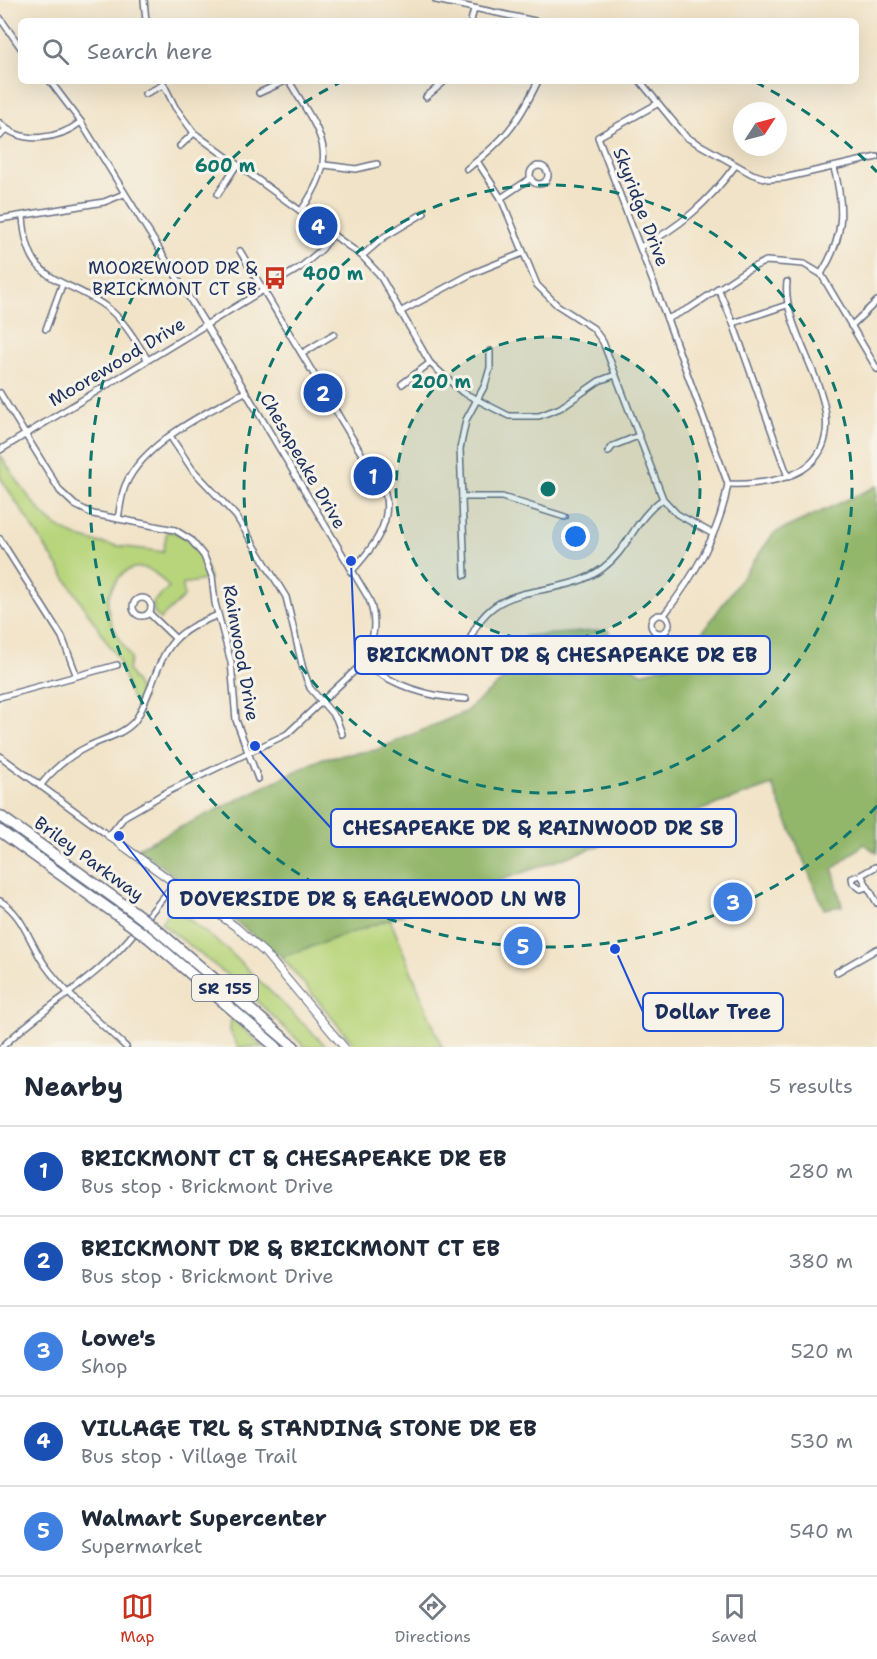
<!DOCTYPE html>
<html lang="en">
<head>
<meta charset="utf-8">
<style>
	body { margin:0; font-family:"Shantell Sans",sans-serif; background:#f6f6f7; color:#1f2937 }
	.compass { position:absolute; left:733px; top:102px; width:54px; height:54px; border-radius:50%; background:#fff; box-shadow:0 6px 24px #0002; rotate:54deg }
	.you { position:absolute; left:576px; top:537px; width:21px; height:21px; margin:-15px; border:4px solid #fff; border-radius:50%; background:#1a73e8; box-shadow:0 0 0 9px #1a73e833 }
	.badge { display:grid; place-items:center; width:39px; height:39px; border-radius:50%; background:#c8321e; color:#fff; font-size:20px; font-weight:700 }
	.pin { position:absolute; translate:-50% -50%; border:3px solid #fff; box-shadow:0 2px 6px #0006 }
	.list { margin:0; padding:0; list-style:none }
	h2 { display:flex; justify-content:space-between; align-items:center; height:78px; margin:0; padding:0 24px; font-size:26px }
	h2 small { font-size:20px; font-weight:400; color:#747a83 }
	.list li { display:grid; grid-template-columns:39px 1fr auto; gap:18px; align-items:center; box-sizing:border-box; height:90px; padding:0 24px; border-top:2px solid #e0e1e3 }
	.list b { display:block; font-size:22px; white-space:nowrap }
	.list p { margin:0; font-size:20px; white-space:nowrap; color:#747a83 }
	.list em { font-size:20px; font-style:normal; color:#747a83 }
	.icon { flex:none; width:33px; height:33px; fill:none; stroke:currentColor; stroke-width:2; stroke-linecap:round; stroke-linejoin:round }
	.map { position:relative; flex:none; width:877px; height:1047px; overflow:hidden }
	.search { position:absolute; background:#fff; box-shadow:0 6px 24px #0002; left:18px; right:18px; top:18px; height:66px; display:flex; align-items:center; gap:15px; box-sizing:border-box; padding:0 21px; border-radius:9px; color:#747a83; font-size:22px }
	.sheet { height:528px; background:#fff }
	nav { display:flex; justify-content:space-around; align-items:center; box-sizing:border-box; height:84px; border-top:2px solid #e0e1e3; background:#fff; font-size:16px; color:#747a83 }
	nav a { display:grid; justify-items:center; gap:3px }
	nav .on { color:#c8321e }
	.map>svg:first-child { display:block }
</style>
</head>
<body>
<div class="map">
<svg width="877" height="1047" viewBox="0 0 877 1047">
	<rect width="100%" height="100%" fill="#f7f3e8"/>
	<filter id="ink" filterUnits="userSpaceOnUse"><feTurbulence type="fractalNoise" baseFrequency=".0167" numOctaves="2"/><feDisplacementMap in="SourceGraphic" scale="12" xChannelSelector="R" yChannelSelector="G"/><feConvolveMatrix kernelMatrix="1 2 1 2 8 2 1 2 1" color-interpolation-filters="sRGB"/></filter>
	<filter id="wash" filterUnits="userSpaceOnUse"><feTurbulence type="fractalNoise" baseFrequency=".008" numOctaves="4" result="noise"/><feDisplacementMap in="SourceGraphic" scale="24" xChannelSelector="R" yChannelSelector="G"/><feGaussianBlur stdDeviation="1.35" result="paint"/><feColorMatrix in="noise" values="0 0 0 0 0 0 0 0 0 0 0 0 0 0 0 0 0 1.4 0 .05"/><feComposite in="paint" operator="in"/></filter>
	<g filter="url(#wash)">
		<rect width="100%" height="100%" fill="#f1e3c7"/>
		<!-- green -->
		<g fill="#b8d57b" stroke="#6a826c" stroke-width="1.5">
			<path d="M0,455C15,477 29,500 48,519C77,546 126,546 163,552L167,531C192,534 204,558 210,579L183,584L184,597L160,619L154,613L153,602L169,587C162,580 154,569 143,568C123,564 106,590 108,607C109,625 123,643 131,658L128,670L144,697L139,708L131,697L118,659L0,477Z"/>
			<polygon points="172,906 228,950 327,1047 305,1047 241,986 161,923"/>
			<polygon points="390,919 442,1047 356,1047 282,957"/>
			<polygon points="231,1017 263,1047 238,1047 230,1031"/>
		</g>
		<!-- forest -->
		<polygon fill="#92b66b" stroke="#567264" stroke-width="1.5" points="877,486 877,853 864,844 833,869 842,906 824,909 772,785 282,957 138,848 323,758 376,750 465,712 520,665 525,636 608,630 619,659 641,673 681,662 774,533"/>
	</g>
	<g filter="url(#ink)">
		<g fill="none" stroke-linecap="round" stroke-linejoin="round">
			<!-- minor casing -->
			<g stroke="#666e83" stroke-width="8">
				<g id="minor">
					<polyline points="144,0 146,21"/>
					<polyline points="436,0 535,21"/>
					<polyline points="0,18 21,48"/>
					<polyline points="471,21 474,9"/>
					<polyline points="162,81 175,107 194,133 362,256 379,274 430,363 462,392 509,416 539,416 560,408 599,381 615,375"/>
					<path d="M289,81C322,137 341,152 301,211"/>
					<polyline points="640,81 686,137 752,174 768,179 784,178 877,157"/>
					<polyline points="259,93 285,81"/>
					<polyline points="145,94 163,85"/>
					<polyline points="426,97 445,81"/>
					<polyline points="657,104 598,137 667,319"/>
					<path d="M0,123C22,146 59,139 81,122"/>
					<polyline points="0,136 6,129"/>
					<polyline points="180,146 194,133"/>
					<polyline points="477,161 501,198 537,285 557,305 593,328 603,342 663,499 677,514 713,534"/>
					<polyline points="325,165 356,169 377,164"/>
					<circle cx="539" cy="175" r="9"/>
					<path d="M467,169C505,139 517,125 538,81"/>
					<polyline points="218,194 236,166"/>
					<polyline points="501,198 531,178"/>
					<path d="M23,217C28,288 65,275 109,309C126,323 136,342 148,360"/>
					<polyline points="0,219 104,202 124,194"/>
					<path d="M640,247C680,228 709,201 735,166"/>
					<path d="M240,251L385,493C393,524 371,550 351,572"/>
					<polyline points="362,256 384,237 424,213"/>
					<path d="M821,274C844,237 845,209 834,168"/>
					<path d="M787,282C780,336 859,416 811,463C792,481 754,485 728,484L667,319L690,308L745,271L766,261L804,264L821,274L877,369"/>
					<polyline points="718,288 733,323 787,305"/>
					<polyline points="400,312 471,274 523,253"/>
					<polyline points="733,323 788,477"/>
					<polyline points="851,326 877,301"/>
					<polyline points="46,329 62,285"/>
					<polyline points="303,353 334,334"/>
					<polyline points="402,384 430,363"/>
					<polyline points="0,393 60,491 75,505 93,514 175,530 191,540 204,556 212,576 215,603 231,662 236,720 258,779"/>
					<polyline points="170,436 192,469 236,516 286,597 303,669 310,688 336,718 342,734"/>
					<polyline points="0,450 301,267 322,249 333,234"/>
					<polyline points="608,452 613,446 638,436"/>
					<polyline points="462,497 502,497 565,517"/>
					<path d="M118,519C120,508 121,496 125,486C142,444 206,412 245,392"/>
					<polyline points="0,539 62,637 76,674"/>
					<polyline points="465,575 460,449 466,420 485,385 490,368 490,351"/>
					<circle cx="142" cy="607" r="9"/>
					<polyline points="149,613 175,638"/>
					<circle cx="660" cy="624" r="9"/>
					<path d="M664,615C694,576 720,533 728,484"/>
					<path d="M469,642C494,574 557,603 603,568C629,549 634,519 663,499"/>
					<circle cx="469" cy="652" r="10"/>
					<path d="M363,663C395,686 426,697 466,699"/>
					<polyline points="0,697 117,665"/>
					<path d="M0,756L109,836L125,816L167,792L287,734L363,663C374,641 378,622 369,599L206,325L81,122L50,81"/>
					<path d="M40,786C54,768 68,756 89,746C104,739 123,734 134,722C142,712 145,700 150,689C167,643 173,633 218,615"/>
					<polyline points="875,867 861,875 877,903"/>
					<polyline points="861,875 852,878 853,883 861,889 867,887"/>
					<path d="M0,901C23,914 30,944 45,965C67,996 99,1021 126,1047"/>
					<polyline points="145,920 174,884"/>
					<polyline points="837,972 877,949"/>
					<path d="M2,1047C46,1004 98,980 137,929"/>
				</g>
			</g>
			<!-- tertiary casing -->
			<g stroke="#666e83" stroke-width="9">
				<polyline id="tertiary" points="109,836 236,927 265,953 344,1047"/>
			</g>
			<!-- motorway casing -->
			<g stroke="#666e83" stroke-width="13">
				<g id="motorway">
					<polyline points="0,816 134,912"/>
					<polyline points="0,831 127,922"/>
					<polyline points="156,929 294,1047"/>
					<polyline points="149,938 276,1047"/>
				</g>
			</g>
			<!-- minor -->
			<use href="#minor" stroke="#fff" stroke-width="5"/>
			<!-- tertiary -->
			<use href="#tertiary" stroke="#fff" stroke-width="7"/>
			<!-- motorway -->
			<use href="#motorway" stroke="#fff" stroke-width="10"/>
			<!-- motorway-bridge casing -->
			<g stroke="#666e83" stroke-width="13" stroke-linecap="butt">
				<g id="motorway-bridge">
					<polyline points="134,912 156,929"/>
					<polyline points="127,922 149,938"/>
				</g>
			</g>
			<!-- motorway-bridge -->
			<use href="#motorway-bridge" stroke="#fff" stroke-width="10"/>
		</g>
	</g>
	<!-- distance rings -->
	<circle cx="548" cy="489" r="152" fill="#0f766e" fill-opacity=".12"/>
	<g fill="none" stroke="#0f766e" stroke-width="3" stroke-dasharray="10 8">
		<circle cx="548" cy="489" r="152"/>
		<circle cx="548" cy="489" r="304"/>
		<path d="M877 806A457 457 0 1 1 341 82M755 82A457 457 0 0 1 877 172"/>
	</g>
	<!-- icons -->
	<defs>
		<g id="bus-bare" transform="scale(1.8)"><path d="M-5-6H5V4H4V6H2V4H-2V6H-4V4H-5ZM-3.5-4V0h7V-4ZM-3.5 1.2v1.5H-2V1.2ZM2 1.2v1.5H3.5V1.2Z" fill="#c8321e" stroke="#f7f3e8" stroke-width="2.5" paint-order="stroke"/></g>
	</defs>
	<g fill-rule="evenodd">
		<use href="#bus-bare" x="275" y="278"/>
	</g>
	<g text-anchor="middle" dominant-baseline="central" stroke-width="6" stroke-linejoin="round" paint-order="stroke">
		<!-- shield labels -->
		<rect fill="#f7f3e8" stroke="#5d6a87" stroke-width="1.5" x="192" y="975" width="66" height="26" rx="4.5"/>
		<g font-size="16" font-weight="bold" fill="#1b2f5e">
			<text x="225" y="988">SR 155</text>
		</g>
		<!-- street labels -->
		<g font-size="18" fill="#1b2f5e" stroke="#f7f3e8">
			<text transform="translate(641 207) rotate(69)">Skyridge Drive</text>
			<text transform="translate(117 362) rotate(-31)">Moorewood Drive</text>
			<text transform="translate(303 461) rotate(60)">Chesapeake Drive</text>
			<text transform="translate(241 653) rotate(80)">Rainwood Drive</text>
			<text transform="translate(89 859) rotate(36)">Briley Parkway</text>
		</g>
		<!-- poi labels -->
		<g font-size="18" fill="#1b2f5e" stroke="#f7f3e8" text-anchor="end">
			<text x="257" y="268">MOOREWOOD DR &amp;<tspan x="257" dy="21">BRICKMONT CT SB</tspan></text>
		</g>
	</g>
	<circle cx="548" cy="489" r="9" fill="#0f766e" stroke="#f7f3e8" stroke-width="3"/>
	<g font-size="18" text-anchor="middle" font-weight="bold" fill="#0f766e" stroke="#f7f3e8" stroke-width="6" stroke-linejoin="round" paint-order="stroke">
		<text x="225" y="172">600 m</text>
		<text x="333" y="280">400 m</text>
		<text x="441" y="388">200 m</text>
	</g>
	<!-- callouts -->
	<path fill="none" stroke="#1d4ed8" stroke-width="2" d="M351 561L355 655M255 746L331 828M119 836L168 899M615 949L643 1012"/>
	<g fill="#1d4ed8" stroke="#f7f3e8" stroke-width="2">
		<circle cx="351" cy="561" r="6"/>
		<circle cx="255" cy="746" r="6"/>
		<circle cx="119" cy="836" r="6"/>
		<circle cx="615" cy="949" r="6"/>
	</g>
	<g fill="#f7f3e8" stroke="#1d4ed8" stroke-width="2">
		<rect x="355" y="636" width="415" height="38" rx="6"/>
		<rect x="331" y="809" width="405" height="38" rx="6"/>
		<rect x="168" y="880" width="411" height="38" rx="6"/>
		<rect x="643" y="993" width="140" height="38" rx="6"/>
	</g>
	<g font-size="20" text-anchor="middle" font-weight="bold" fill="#1b2f5e">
		<text x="562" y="662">BRICKMONT DR &amp; CHESAPEAKE DR EB</text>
		<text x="533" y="835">CHESAPEAKE DR &amp; RAINWOOD DR SB</text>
		<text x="373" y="906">DOVERSIDE DR &amp; EAGLEWOOD LN WB</text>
		<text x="713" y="1019">Dollar Tree</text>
	</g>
</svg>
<svg class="compass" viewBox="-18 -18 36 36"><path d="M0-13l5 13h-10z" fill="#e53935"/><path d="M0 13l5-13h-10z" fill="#747a83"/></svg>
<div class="you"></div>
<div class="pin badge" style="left:373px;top:476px;background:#1a4fb4">1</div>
<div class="pin badge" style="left:323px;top:393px;background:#1a4fb4">2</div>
<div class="pin badge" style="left:733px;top:902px;background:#3f7fe0">3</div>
<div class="pin badge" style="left:318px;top:226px;background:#1a4fb4">4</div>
<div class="pin badge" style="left:523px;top:946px;background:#3f7fe0">5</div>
<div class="search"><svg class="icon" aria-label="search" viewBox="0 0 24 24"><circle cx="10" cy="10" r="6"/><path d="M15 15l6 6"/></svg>Search here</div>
</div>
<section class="sheet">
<h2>Nearby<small>5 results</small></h2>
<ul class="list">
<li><span class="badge" style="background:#1a4fb4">1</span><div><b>BRICKMONT CT &amp; CHESAPEAKE DR EB</b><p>Bus stop · Brickmont Drive</p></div><em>280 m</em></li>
<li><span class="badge" style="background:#1a4fb4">2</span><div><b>BRICKMONT DR &amp; BRICKMONT CT EB</b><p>Bus stop · Brickmont Drive</p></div><em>380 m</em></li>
<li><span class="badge" style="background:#3f7fe0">3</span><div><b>Lowe's</b><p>Shop</p></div><em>520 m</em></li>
<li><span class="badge" style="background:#1a4fb4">4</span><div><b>VILLAGE TRL &amp; STANDING STONE DR EB</b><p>Bus stop · Village Trail</p></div><em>530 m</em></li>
<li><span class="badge" style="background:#3f7fe0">5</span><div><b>Walmart Supercenter</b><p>Supermarket</p></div><em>540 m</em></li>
</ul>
</section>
<nav>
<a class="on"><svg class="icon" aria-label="map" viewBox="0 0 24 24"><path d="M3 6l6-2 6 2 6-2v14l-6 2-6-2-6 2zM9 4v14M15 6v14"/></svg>Map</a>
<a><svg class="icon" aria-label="directions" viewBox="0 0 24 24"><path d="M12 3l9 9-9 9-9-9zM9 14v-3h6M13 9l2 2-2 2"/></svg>Directions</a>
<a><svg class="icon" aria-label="saved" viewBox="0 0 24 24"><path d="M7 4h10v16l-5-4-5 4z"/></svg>Saved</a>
</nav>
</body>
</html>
